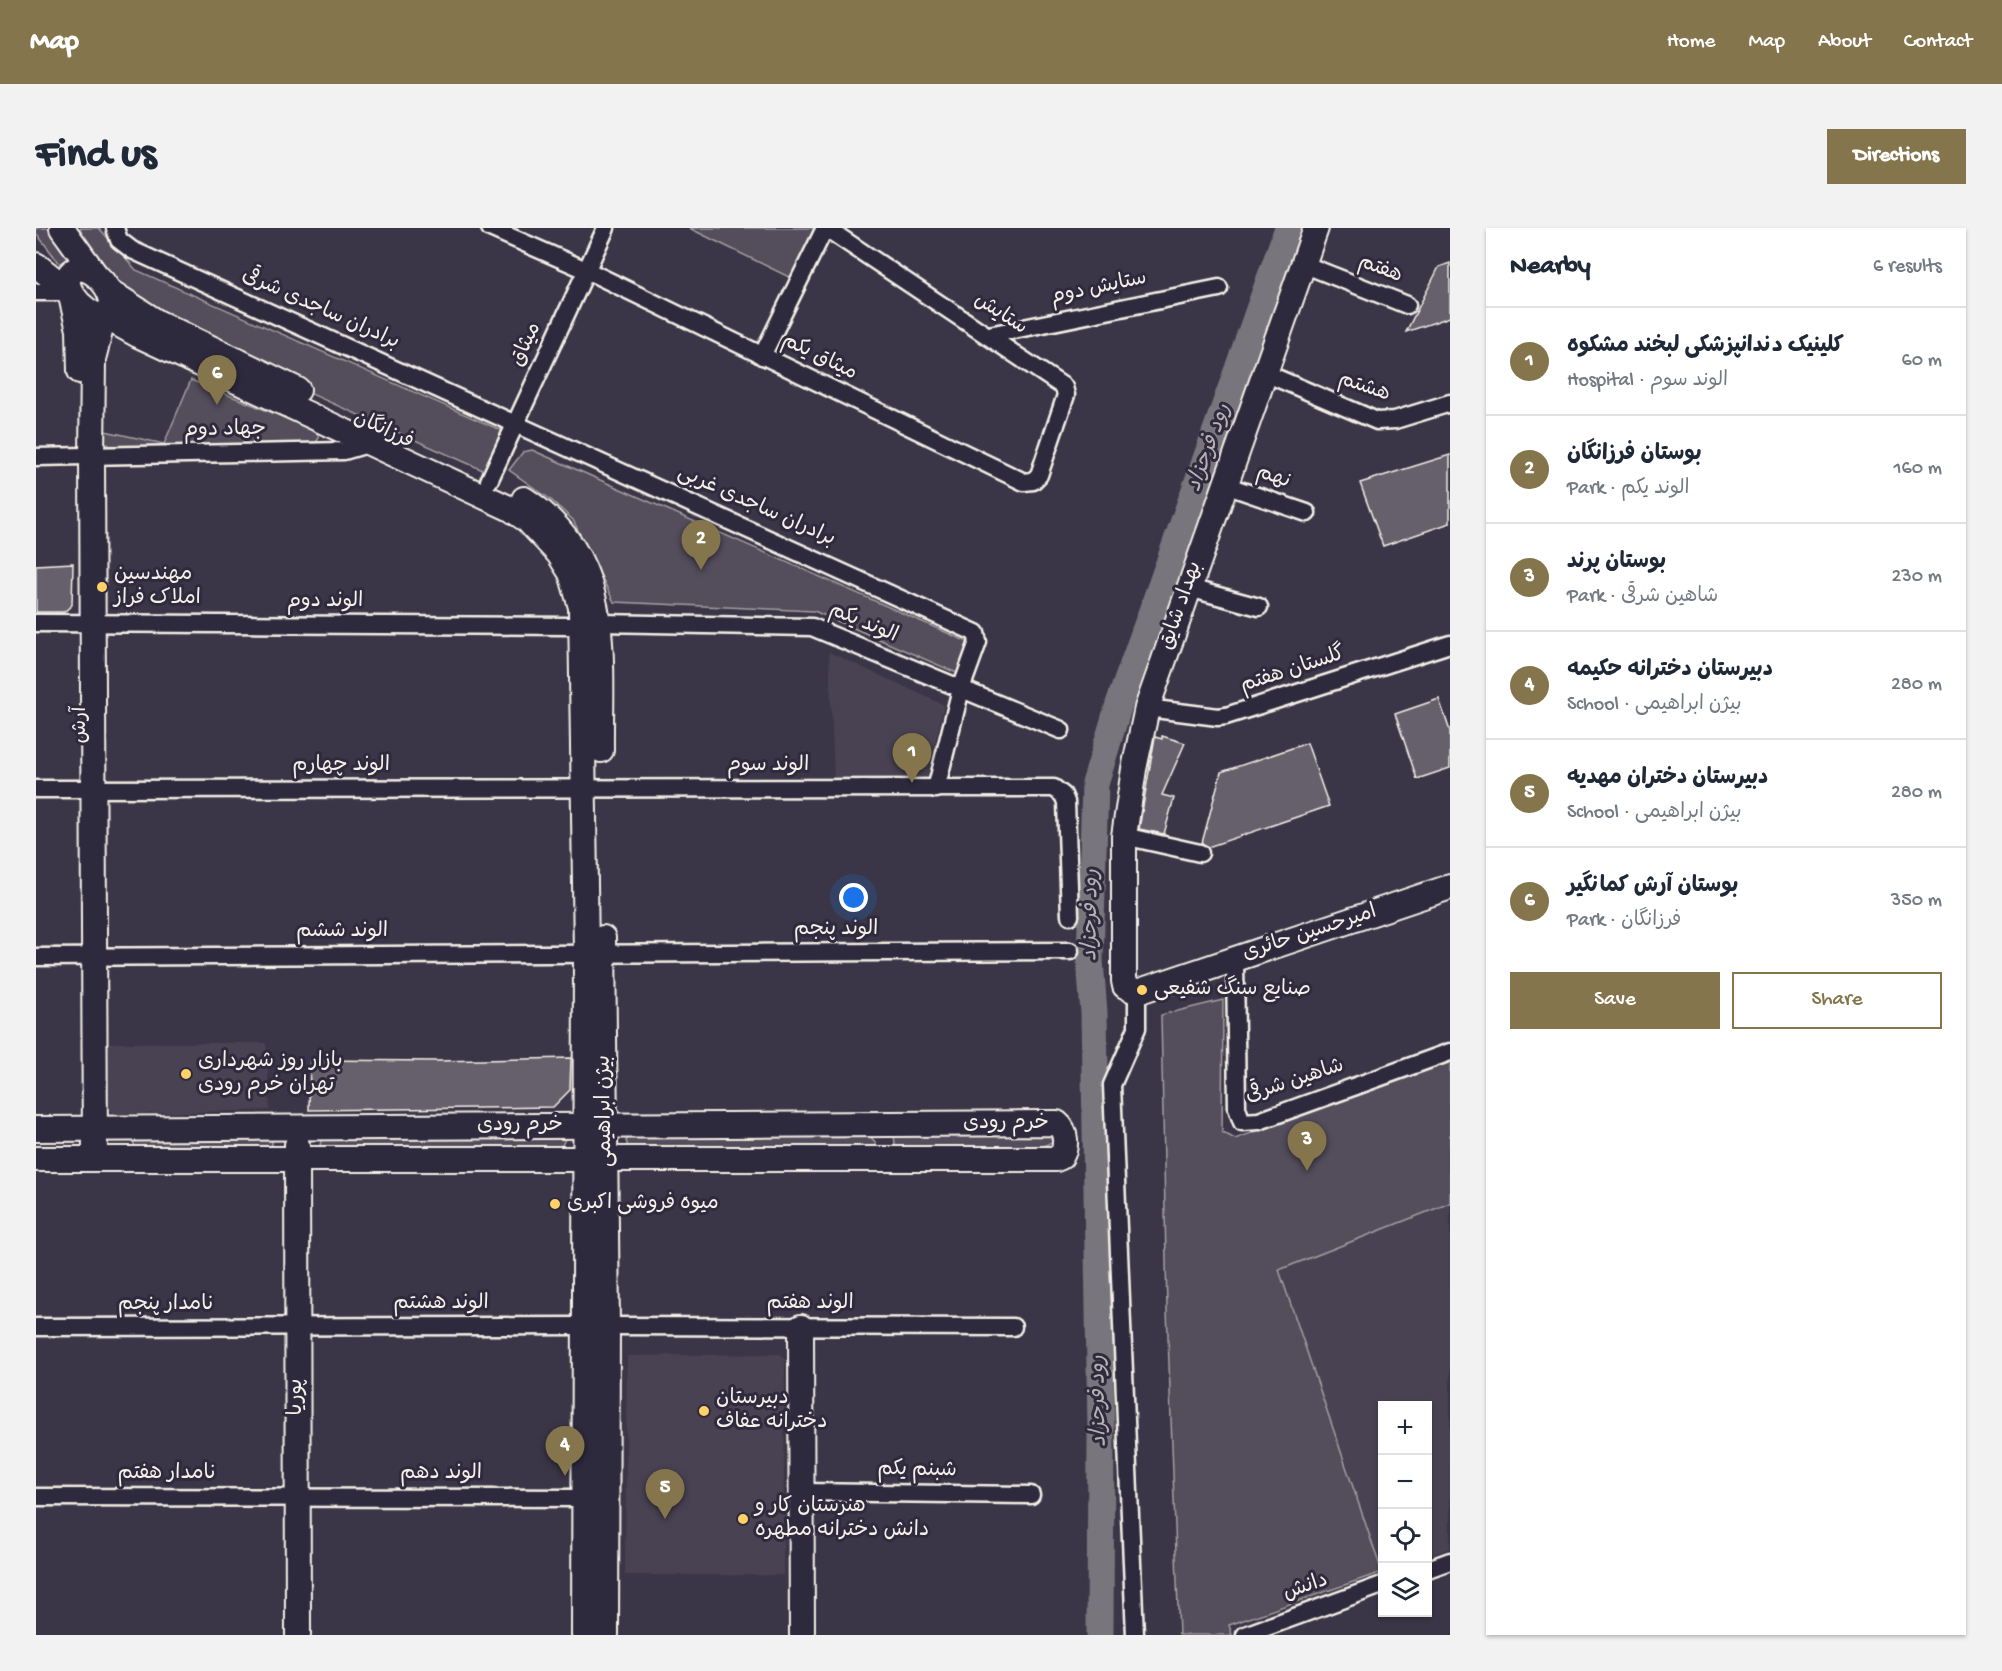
<!DOCTYPE html>
<html lang="en">
<head>
<meta charset="utf-8">
<style>
	body { margin:0; font-family:"Gochi Hand","Playpen Sans Arabic",sans-serif; background:#f2f2f3; color:#1f2937 }
	.controls { position:absolute; right:18px; bottom:18px; display:grid; overflow:hidden; border-radius:0px; box-shadow:0 2px 4px #0004 }
	.controls button { width:54px; height:54px; display:grid; place-items:center; padding:0; border:0; border-bottom:2px solid #e0e1e3; background:#fff; color:#1f2937; font:30px sans-serif }
	.you { position:absolute; left:818px; top:670px; width:21px; height:21px; margin:-15px; border:4px solid #fff; border-radius:50%; background:#1a73e8; box-shadow:0 0 0 9px #1a73e833 }
	.badge { display:grid; place-items:center; width:39px; height:39px; border-radius:50%; background:#84754c; color:#fff; font-size:20px; font-weight:700 }
	.pin { position:absolute; translate:-50% -50px; filter:drop-shadow(0 2px 3px #0008) }
	.pin::after { content:''; position:absolute; top:32px; width:21px; height:18px; background:inherit; clip-path:polygon(0 0,100% 0,50% 100%) }
	.list { margin:0; padding:0; list-style:none }
	h2 { display:flex; justify-content:space-between; align-items:center; height:78px; margin:0; padding:0 24px; font-size:26px }
	h2 small { font-size:20px; font-weight:400; color:#747a83 }
	.list li { display:grid; grid-template-columns:39px 1fr auto; gap:18px; align-items:center; box-sizing:border-box; height:108px; padding:0 24px; border-top:2px solid #e0e1e3 }
	.list b { display:block; font-size:22px; white-space:nowrap }
	.list p { margin:0; font-size:20px; white-space:nowrap; color:#747a83 }
	.list em { font-size:20px; font-style:normal; color:#747a83 }
	.actions { display:flex; gap:12px; padding:18px 24px }
	.actions a { flex:1; padding:14px 0; border:2px solid #84754c; border-radius:0px; text-align:center; font-size:21px; color:#84754c }
	.actions .main { background:#84754c; color:#fff }
	.icon { flex:none; width:33px; height:33px; fill:none; stroke:currentColor; stroke-width:2; stroke-linecap:round; stroke-linejoin:round }
	.map { position:relative; flex:none; width:1414px; height:1407px; overflow:hidden; border-radius:0px }
	header { display:flex; align-items:center; gap:36px; box-sizing:border-box; height:84px; padding:0 30px; background:#84754c; color:#fff }
	header strong { font-size:28px }
	nav { display:flex; gap:33px; margin-inline-start:auto; font-size:21px }
	.intro { display:flex; align-items:center; justify-content:space-between; box-sizing:border-box; height:144px; padding:0 36px }
	h1 { margin:0; font-size:42px }
	.button { padding:15px 27px; border-radius:0px; background:#84754c; color:#fff; font-size:21px; font-weight:700 }
	main { display:flex; gap:36px; padding:0 36px }
	aside { flex:1; background:#fff; border-radius:0px; box-shadow:0 2px 4px #0004 }
	.map>svg:first-child { display:block }
</style>
</head>
<body>
<header>
<strong>Map</strong>
<nav><a>Home</a><a>Map</a><a>About</a><a>Contact</a></nav>
</header>
<div class="intro"><h1>Find us</h1><a class="button">Directions</a></div>
<main>
<div class="map">
<svg width="1414" height="1407" viewBox="0 0 1414 1407">
	<rect width="100%" height="100%" fill="#3b3647"/>
	<filter id="ink" filterUnits="userSpaceOnUse"><feTurbulence type="fractalNoise" baseFrequency=".0167" numOctaves="2"/><feDisplacementMap in="SourceGraphic" scale="12" xChannelSelector="R" yChannelSelector="G"/><feConvolveMatrix kernelMatrix="1 2 1 2 8 2 1 2 1" color-interpolation-filters="sRGB"/></filter>
	<g filter="url(#ink)">
		<!-- built -->
		<g fill="#484352">
			<polygon points="793,424 908,477 890,552 798,551"/>
			<polygon points="68,815 230,815 234,882 79,886 69,878"/>
			<polygon points="1414,975 1414,1320 1392,1328 1392,1178 1346,1178 1346,1341 1242,1042"/>
			<polygon points="744,1126 749,1132 747,1347 589,1347 591,1128"/>
		</g>
		<!-- green -->
		<g fill="#534e5c" stroke="#a4a0a2" stroke-width="1.5">
			<polygon points="0,0 15,0 31,25 31,33 24,36 0,5"/>
			<polygon points="43,0 63,0 100,42 469,204 449,243 167,118 87,63"/>
			<polygon points="653,0 776,0 779,2 755,50"/>
			<polygon points="155,152 279,202 283,210 277,219 78,220 68,214 69,203 128,216"/>
			<polygon points="496,222 932,414 923,446 778,383 578,374 537,292 514,271 473,242 487,224"/>
			<polygon points="1187,772 1186,904 1199,911 1414,834 1414,975 1243,1042 1346,1344 1193,1397 1196,1407 1143,1407 1131,1081 1125,787"/>
			<polygon points="1015,905 1018,913 1008,918 864,920 859,916 858,907"/>
			<polygon points="286,907 527,907 529,911 526,917 517,921 288,921 284,918"/>
			<polygon points="594,907 833,907 840,915 839,921 595,926 590,913"/>
			<polygon points="95,910 236,911 236,917 228,921 100,920"/>
		</g>
		<g fill="none" stroke-linecap="round" stroke-linejoin="round">
			<!-- river -->
			<polyline stroke="#78747b" stroke-width="27" points="1064,1407 1065,1202 1058,785 1054,732 1059,556 1084,473 1252,0"/>
		</g>
		<!-- building -->
		<g fill="#65616c" stroke="#f4f1e8" stroke-width="1.5">
			<polygon points="1414,35 1414,89 1370,104 1403,39"/>
			<polygon points="1414,227 1414,295 1347,318 1324,255"/>
			<polygon points="37,335 36,377 28,384 0,384 0,337"/>
			<polygon points="1403,471 1414,503 1414,540 1381,551 1359,486"/>
			<polygon points="1126,508 1149,515 1126,567 1138,570 1128,606 1103,601 1119,509 1126,511"/>
			<polygon points="1271,515 1293,578 1172,619 1166,615 1185,544"/>
			<polygon points="535,830 534,862 517,879 273,882 274,832 402,833"/>
		</g>
		<g fill="none" stroke-linecap="round" stroke-linejoin="round">
			<!-- street casing -->
			<g stroke="#f4f1e8" stroke-width="21">
				<g id="street">
					<polyline points="79,0 83,12 96,22 940,405 942,414 925,461 900,561"/>
					<polyline points="454,0 550,42 988,254 997,253 1003,247 1030,167 1028,159 790,0"/>
					<polyline points="1267,36 1371,77"/>
					<polyline points="0,64 34,64"/>
					<polyline points="953,107 1183,60"/>
					<polyline points="726,128 789,0"/>
					<polyline points="1229,145 1341,193 1359,192 1414,175"/>
					<polyline points="0,229 308,223 325,218 332,212"/>
					<polyline points="453,253 570,0"/>
					<polyline points="1189,257 1271,285"/>
					<polyline points="1153,360 1223,379"/>
					<polyline points="0,395 533,398"/>
					<polyline points="564,395 776,399 1025,502"/>
					<polyline points="1111,480 1182,489 1190,488 1414,416"/>
					<polyline points="0,561 1018,560 1027,567 1030,574 1034,688"/>
					<polyline points="1088,608 1164,625"/>
					<polyline points="0,729 1034,723"/>
					<polyline points="1199,731 1201,880 1206,894 1223,893 1414,824"/>
					<polyline points="571,1098 977,1099"/>
					<polyline points="0,1099 549,1098"/>
					<polyline points="766,1264 995,1267"/>
					<polyline points="0,1269 548,1270"/>
					<polyline points="1392,1341 1414,1333"/>
					<polyline points="1099,1407 1076,857 1101,800 1101,764"/>
					<polyline points="1209,1407 1346,1357"/>
				</g>
			</g>
			<!-- secondary casing -->
			<g stroke="#f4f1e8" stroke-width="28">
				<g id="secondary">
					<polyline points="26,0 59,46"/>
					<polyline points="1280,0 1111,480 1098,541 1088,608 1088,753 1089,758 1101,764 1414,659"/>
					<polyline points="0,37 34,64 43,102 44,143"/>
					<path d="M45,40C61,43 77,62 76,78L68,88C47,89 13,47 45,40Z"/>
					<polyline points="73,63 121,94 262,162"/>
					<path d="M488,271C579,330 564,428 565,522"/>
					<polyline points="567,710 571,1098 570,1407"/>
					<path d="M0,901L1021,895C1031,903 1031,919 1025,929L1020,931H0"/>
					<polyline points="261,917 262,1407"/>
					<polyline points="59,931 56,229 57,131 68,88 102,107 475,281 491,292 523,326 535,345 545,379 550,725 548,1407"/>
					<polyline points="765,1099 766,1407"/>
				</g>
			</g>
			<!-- street -->
			<use href="#street" stroke="#2f2a3d" stroke-width="16"/>
			<!-- secondary -->
			<use href="#secondary" stroke="#2f2a3d" stroke-width="24"/>
		</g>
	</g>
	<!-- markers -->
	<g fill="#ffd166" stroke="#2f2a3d" stroke-width="2">
		<circle cx="66" cy="359" r="6"/>
		<circle cx="1106" cy="762" r="6"/>
		<circle cx="150" cy="846" r="6"/>
		<circle cx="519" cy="976" r="6"/>
		<circle cx="668" cy="1183" r="6"/>
		<circle cx="707" cy="1291" r="6"/>
	</g>
	<g text-anchor="middle" dominant-baseline="central" stroke-width="6" stroke-linejoin="round" paint-order="stroke">
		<!-- street labels -->
		<g font-size="21" fill="#f4f1e8" stroke="#2f2a3d">
			<text transform="translate(1344 42) rotate(21)">هفتم</text>
			<text transform="translate(1063 61) rotate(-12)">ستایش دوم</text>
			<text transform="translate(284 82) rotate(24)">برادران ساجدی شرقی</text>
			<text transform="translate(964 87) rotate(33)">ستایش</text>
			<text transform="translate(491 117) rotate(-65)">میثاق</text>
			<text transform="translate(783 130) rotate(26)">میثاق یکم</text>
			<text transform="translate(1328 160) rotate(19)">هشتم</text>
			<text transform="translate(189 203) rotate(-1)">جهاد دوم</text>
			<text transform="translate(347 203) rotate(25)">فرزانگان</text>
			<text transform="translate(1237 250) rotate(19)">نهم</text>
			<text transform="translate(720 279) rotate(24)">برادران ساجدی غربی</text>
			<text x="289" y="374">الوند دوم</text>
			<text transform="translate(1146 378) rotate(-71)">بهداد شایق</text>
			<text transform="translate(827 396) rotate(23)">الوند یکم</text>
			<text transform="translate(1257 443) rotate(-18)">گلستان هفتم</text>
			<text transform="translate(45 497) rotate(-90)">آرش</text>
			<text x="305" y="538">الوند چهارم</text>
			<text x="732" y="538">الوند سوم</text>
			<text x="800" y="702">الوند پنجم</text>
			<text x="306" y="704">الوند ششم</text>
			<text transform="translate(1274 706) rotate(-18)">امیرحسین حائری</text>
			<text transform="translate(1259 854) rotate(-18)">شاهین شرقی</text>
			<text transform="translate(570 883) rotate(-91)">بیژن ابراهیمی</text>
			<text x="970" y="896">خرم رودی</text>
			<text x="484" y="898">خرم رودی</text>
			<text x="405" y="1076">الوند هشتم</text>
			<text x="774" y="1076">الوند هفتم</text>
			<text x="130" y="1077">نامدار پنجم</text>
			<text transform="translate(261 1169) rotate(-90)">پوریا</text>
			<text transform="translate(881 1243) rotate(1)">شبنم یکم</text>
			<text x="131" y="1246">نامدار هفتم</text>
			<text x="405" y="1246">الوند دهم</text>
			<text transform="translate(1270 1360) rotate(-19)">دانش</text>
		</g>
		<!-- poi labels -->
		<g font-size="21" fill="#f4f1e8" stroke="#2f2a3d" text-anchor="start">
			<text x="78" y="347">مهندسین<tspan x="78" dy="24">املاک فراز</tspan></text>
			<text x="1118" y="762">صنایع سنگ شفیعی</text>
			<text x="162" y="834">بازار روز شهرداری<tspan x="162" dy="24">تهران خرم رودی</tspan></text>
			<text x="531" y="976">میوه فروشی اکبری</text>
			<text x="680" y="1171">دبیرستان<tspan x="680" dy="24">دخترانه عفاف</tspan></text>
			<text x="719" y="1279">هنرستان کار و<tspan x="719" dy="24">دانش دخترانه مطهره</tspan></text>
		</g>
		<!-- water labels -->
		<g font-size="22" font-style="italic" fill="#b6b2b2" stroke="#2f2a3d">
			<text transform="translate(1174 220) rotate(-70)">رود فرحزاد</text>
			<text transform="translate(1056 687) rotate(-89)">رود فرحزاد</text>
			<text transform="translate(1064 1173) rotate(-91)">رود فرحزاد</text>
		</g>
	</g>
</svg>
<div class="controls">
<button>+</button>
<button>−</button>
<button><svg class="icon" aria-label="locate" viewBox="0 0 24 24"><circle cx="12" cy="12" r="6"/><path d="M12 2v4M12 18v4M2 12h4M18 12h4"/></svg></button>
<button><svg class="icon" aria-label="layers" viewBox="0 0 24 24"><path d="M12 4l9 5-9 5-9-5zM3 14l9 5 9-5"/></svg></button>
</div>
<div class="you"></div>
<div class="pin badge" style="left:876px;top:555px">1</div>
<div class="pin badge" style="left:665px;top:342px">2</div>
<div class="pin badge" style="left:1271px;top:943px">3</div>
<div class="pin badge" style="left:529px;top:1248px">4</div>
<div class="pin badge" style="left:629px;top:1291px">5</div>
<div class="pin badge" style="left:181px;top:177px">6</div>
</div>
<aside>
<h2>Nearby<small>6 results</small></h2>
<ul class="list">
<li><span class="badge">1</span><div><b>کلینیک دندانپزشکی لبخند مشکوه</b><p>Hospital · الوند سوم</p></div><em>60 m</em></li>
<li><span class="badge">2</span><div><b>بوستان فرزانگان</b><p>Park · الوند یکم</p></div><em>160 m</em></li>
<li><span class="badge">3</span><div><b>بوستان پرند</b><p>Park · شاهین شرقی</p></div><em>230 m</em></li>
<li><span class="badge">4</span><div><b>دبیرستان دخترانه حکیمه</b><p>School · بیژن ابراهیمی</p></div><em>280 m</em></li>
<li><span class="badge">5</span><div><b>دبیرستان دختران مهدیه</b><p>School · بیژن ابراهیمی</p></div><em>280 m</em></li>
<li><span class="badge">6</span><div><b>بوستان آرش کمانگیر</b><p>Park · فرزانگان</p></div><em>350 m</em></li>
</ul>
<div class="actions"><a class="main">Save</a><a>Share</a></div>
</aside>
</main>
</body>
</html>
